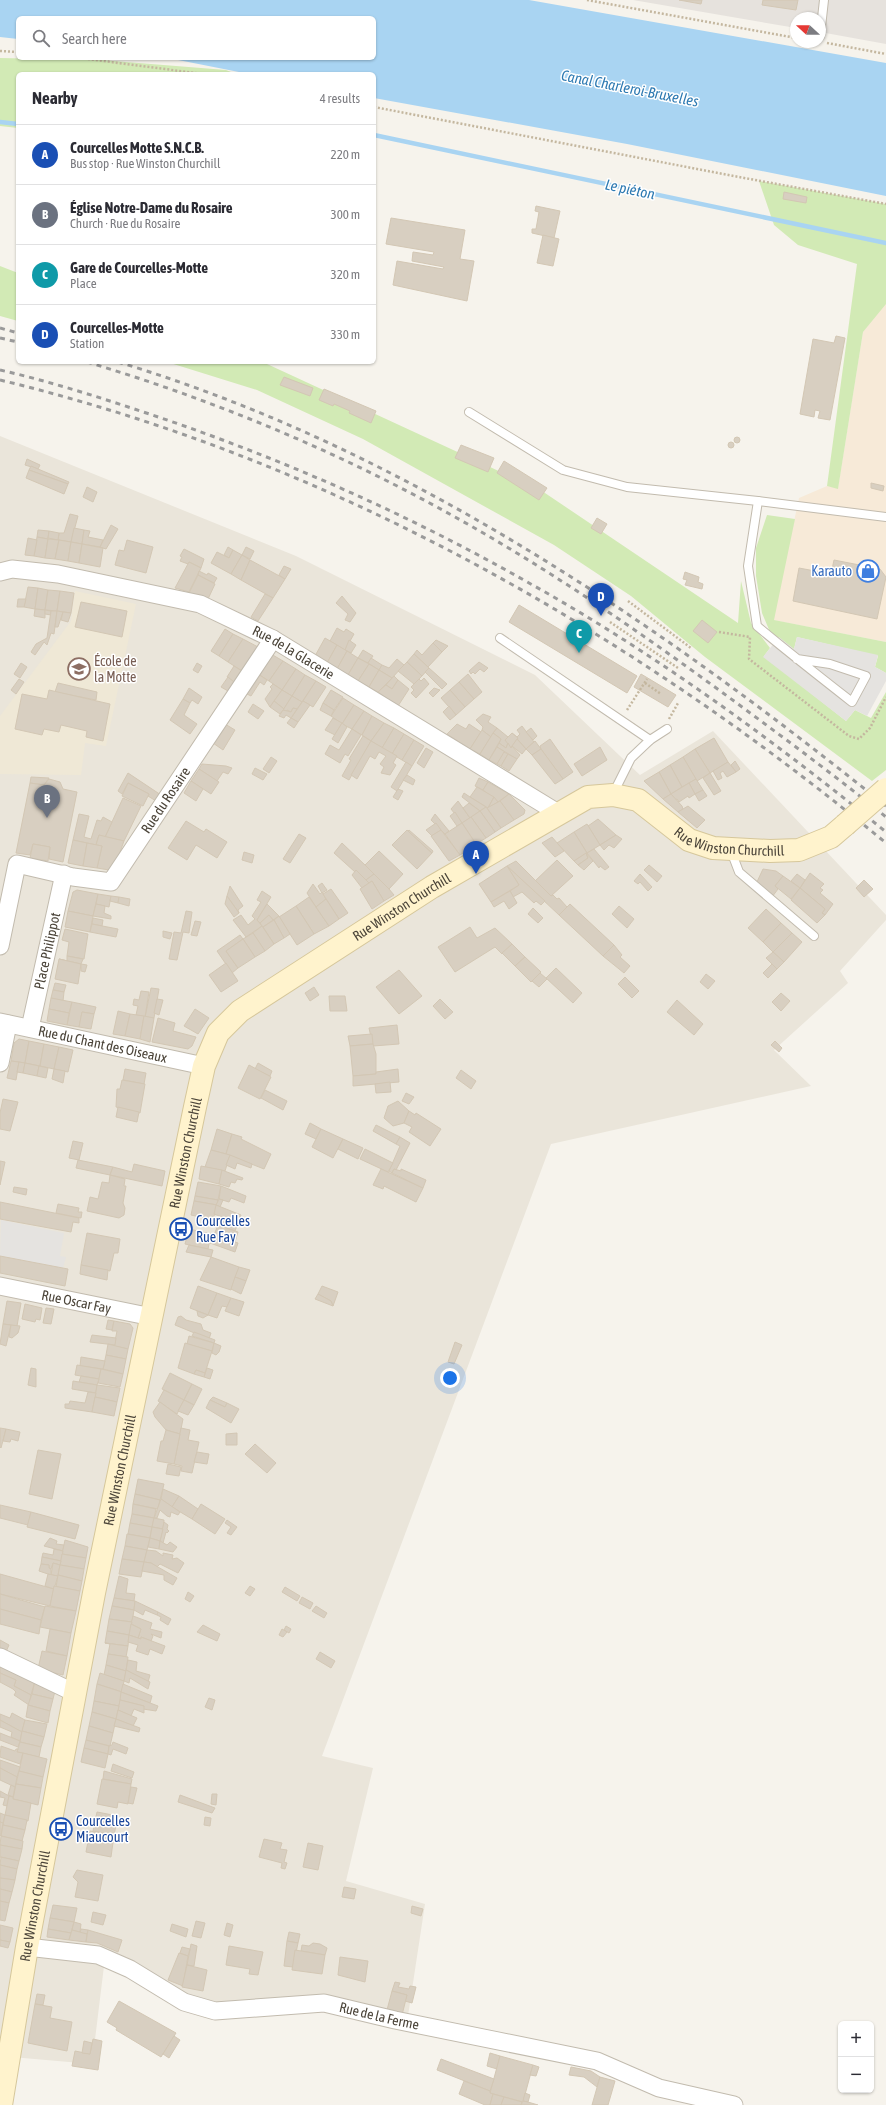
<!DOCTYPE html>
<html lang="en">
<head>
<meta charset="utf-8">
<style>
	body { margin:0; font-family:"Asap Condensed",sans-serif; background:#f2f2f3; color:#2b2b33 }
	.controls { position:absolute; right:12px; bottom:12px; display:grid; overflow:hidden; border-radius:6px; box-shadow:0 1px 3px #0004 }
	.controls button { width:36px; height:36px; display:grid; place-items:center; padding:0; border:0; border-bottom:1px solid #e1e1e2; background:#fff; color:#2b2b33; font:20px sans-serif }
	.compass { position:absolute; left:790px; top:12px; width:36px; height:36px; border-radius:50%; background:#fff; box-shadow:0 1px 3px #0004; rotate:291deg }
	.you { position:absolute; left:450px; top:1378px; width:14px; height:14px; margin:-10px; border:3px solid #fff; border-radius:50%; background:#1a73e8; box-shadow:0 0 0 6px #1a73e833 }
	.badge { display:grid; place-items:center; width:26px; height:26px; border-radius:50%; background:#fc3f1d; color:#fff; font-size:13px; font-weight:700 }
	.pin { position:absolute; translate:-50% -33px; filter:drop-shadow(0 1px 2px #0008) }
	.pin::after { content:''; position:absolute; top:21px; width:14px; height:12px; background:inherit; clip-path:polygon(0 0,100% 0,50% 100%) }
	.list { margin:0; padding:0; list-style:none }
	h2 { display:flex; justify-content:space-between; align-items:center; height:52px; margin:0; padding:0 16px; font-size:17px }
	h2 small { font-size:13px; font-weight:400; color:#7c7c81 }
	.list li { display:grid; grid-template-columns:26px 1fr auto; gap:12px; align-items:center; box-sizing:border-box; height:60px; padding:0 16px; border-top:1px solid #e1e1e2 }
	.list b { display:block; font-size:15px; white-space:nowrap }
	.list p { margin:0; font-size:13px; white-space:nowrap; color:#7c7c81 }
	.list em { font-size:13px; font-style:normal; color:#7c7c81 }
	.icon { flex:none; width:22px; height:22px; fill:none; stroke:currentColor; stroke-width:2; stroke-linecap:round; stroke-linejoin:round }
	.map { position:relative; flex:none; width:886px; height:2105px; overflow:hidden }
	.search { position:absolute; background:#fff; box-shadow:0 1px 3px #0004; left:16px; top:16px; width:360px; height:44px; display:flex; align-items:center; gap:10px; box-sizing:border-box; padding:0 14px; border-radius:6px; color:#7c7c81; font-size:15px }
	.panel { position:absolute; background:#fff; box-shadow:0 1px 3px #0004; left:16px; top:72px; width:360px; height:292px; border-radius:6px }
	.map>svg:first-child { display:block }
</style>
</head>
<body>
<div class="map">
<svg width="886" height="2105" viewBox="0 0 886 2105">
	<rect width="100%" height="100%" fill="#f6f3ec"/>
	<!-- residential -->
	<polygon fill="#eae5da" points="0,436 296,556 535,675 640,775 713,731 886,915 886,920 840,971 848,983 774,1050 811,1086 551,1144 322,1756 373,1768 346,1881 425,1904 406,2029 322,2011 214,2018 141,1981 104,1966 92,2064 0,2056"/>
	<!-- commercial -->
	<polygon fill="#f7ead8" points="884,304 886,304 886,642 773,620 799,498 827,486 838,488 863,332"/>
	<!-- industrial -->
	<polygon fill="#e6e2dd" points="633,0 886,0 886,44 820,32 820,18 796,18 796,28"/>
	<!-- education -->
	<polygon fill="#efe8d6" points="75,591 136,604 106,746 85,743 81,775 0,774 0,716 71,621"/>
	<!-- green -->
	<g fill="#d2eab5">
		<polygon points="0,58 101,60 226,70 236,74 18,74 18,128 0,126"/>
		<polygon points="759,181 886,204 886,304 863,332 838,489 827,486 857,264 798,245 774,225"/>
		<polygon points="0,266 18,273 18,321 0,316"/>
		<polygon points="167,362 261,362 267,364 542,491 738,623 741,581 751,623 770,648 764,656 846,721 855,710 871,718 886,692 886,770 872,781 705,657 631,596 554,545 363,439 257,390"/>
		<polygon points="767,515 795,519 774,620 886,642 886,673 875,667 878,656 797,637 794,649 770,632 762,613 756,576 756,548"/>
	</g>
	<!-- parking -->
	<g fill="#e5e3e0">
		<polygon points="779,637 794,649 797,637 878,655 875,667 886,673 886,681 867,716 855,710 846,721 763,657"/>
		<polygon points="1,1220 64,1233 60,1256 66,1257 63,1268 0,1256"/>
	</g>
	<!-- water -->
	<polygon fill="#a9d4f2" points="0,0 529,0 886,63 886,196 627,144 374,98 374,74 249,74 168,58 374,58 374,18 18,18 18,39 0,37"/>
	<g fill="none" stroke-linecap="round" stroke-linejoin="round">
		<!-- stream -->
		<g stroke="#a9d4f2" stroke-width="4.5">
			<polyline points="0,122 18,124"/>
			<polyline points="374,135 886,243"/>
		</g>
	</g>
	<!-- building -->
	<g fill="#d8cfc1" stroke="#d3c7b4">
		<polygon points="679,0 702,0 701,4"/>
		<polygon points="763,0 798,0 796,10 762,5"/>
		<polygon points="784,192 807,197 806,203 783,199"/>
		<polygon points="536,206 560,211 554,238 532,233 532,229 536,229 539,212 535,211"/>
		<polygon points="391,218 465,230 460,259 474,261 467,301 393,285 397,261 443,269 444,267 412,261 413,252 433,255 434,252 386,244"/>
		<polygon points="543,235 559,239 553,266 537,263"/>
		<polygon points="836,336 845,338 830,420 818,418 820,411 815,410 814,417 800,414 813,339 834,343"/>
		<polygon points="284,377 313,388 310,396 280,385"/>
		<polygon points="324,389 376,411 371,423 349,413 350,411 334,404 333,406 319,400"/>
		<circle cx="737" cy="440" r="3"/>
		<circle cx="731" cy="445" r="3"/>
		<polygon points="461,445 494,458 488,472 455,458"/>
		<polygon points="27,459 40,465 38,469 25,465"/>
		<polygon points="504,461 547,488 539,500 497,473"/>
		<polygon points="31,466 38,469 69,482 68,484 29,470"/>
		<polygon points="29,470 68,484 64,494 26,478"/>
		<polygon points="871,483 884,486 883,491 871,488"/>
		<polygon points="87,487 97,492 93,502 83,497"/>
		<polygon points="70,514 78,516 71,542 58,540 59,533 64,533"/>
		<polygon points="597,518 607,524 601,534 591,528"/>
		<polygon points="111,525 118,529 106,549 100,547"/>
		<polygon points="74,528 84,530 82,544 71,542"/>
		<polygon points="38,530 49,531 48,539 37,537"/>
		<polygon points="84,530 90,531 88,537 103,540 100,547 82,544"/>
		<polygon points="49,531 59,533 58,540 48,538"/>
		<polygon points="37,537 48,539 45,558 34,556"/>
		<polygon points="28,538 37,540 34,556 25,555"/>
		<polygon points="48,539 59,540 55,559 45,558"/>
		<polygon points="59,540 71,542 68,561 55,559"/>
		<polygon points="127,540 153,547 146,573 115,565 119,550 124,551"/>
		<polygon points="71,542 82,544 79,563 68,561"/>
		<polygon points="82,544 103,548 100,567 79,563"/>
		<polygon points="228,547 233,550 229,558 224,555"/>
		<polygon points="246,547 254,551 250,559 242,555"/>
		<polygon points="184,549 204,559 201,568 189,562 188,564 180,561 182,557 180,556"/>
		<polygon points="233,550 242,555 231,574 211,563 217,552 229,558"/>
		<polygon points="242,555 250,560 241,580 231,574"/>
		<polygon points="250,560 285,579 273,598 241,580"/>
		<polygon points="834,560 880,569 886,577 877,619 793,601 799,568 831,574"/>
		<polygon points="189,562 201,568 189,592 175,588"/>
		<polygon points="284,566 291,569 285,579 279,575"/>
		<polygon points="199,571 207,575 208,573 217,578 214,583 198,575"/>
		<polygon points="685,572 699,577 698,582 703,584 702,589 685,585 687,580 683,579"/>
		<polygon points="198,575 215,584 208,599 189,593"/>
		<polygon points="28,587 38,588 35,609 24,607"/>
		<polygon points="38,588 48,590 45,610 35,609"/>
		<polygon points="48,590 60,591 57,611 45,610"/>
		<polygon points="60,591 74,593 71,613 57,611"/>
		<polygon points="265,594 273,598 258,621 251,617"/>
		<polygon points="342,596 356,613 350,622 345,620 348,614 336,603"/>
		<polygon points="18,599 26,599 24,607 17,607"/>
		<polygon points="81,602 127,611 122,637 75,627"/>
		<polygon points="519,605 637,676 627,693 509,622"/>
		<polygon points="35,609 45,610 45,618 34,616"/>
		<polygon points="45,610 51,611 51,615 45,614"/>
		<polygon points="51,611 57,611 54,634 51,633 47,645 44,642 35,655 31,652 36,644 47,638"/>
		<polygon points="57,611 63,612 58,627 55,627"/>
		<polygon points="63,612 71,613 68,622 61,620"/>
		<polygon points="702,620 717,632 708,643 693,631"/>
		<polygon points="337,628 344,632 346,629 354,634 345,650 330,641"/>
		<polygon points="225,629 233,634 219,656 211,651"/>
		<polygon points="233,634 243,639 228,662 219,656"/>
		<polygon points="325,638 337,645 327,663 315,656"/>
		<polygon points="243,639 258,647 242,671 228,662"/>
		<polygon points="349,640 356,645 351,653 345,650"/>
		<polygon points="436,640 448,646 442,652 433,643"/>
		<polygon points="433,643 442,652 428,667 414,654 417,650 422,655"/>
		<polygon points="337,645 347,651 337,669 327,663"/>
		<polygon points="363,650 373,656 368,663 358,658"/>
		<polygon points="347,651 358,658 348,675 337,669"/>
		<polygon points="271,654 283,661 269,681 258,674"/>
		<polygon points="414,654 429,668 422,676 407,662"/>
		<polygon points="358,658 369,664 358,681 348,675"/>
		<polygon points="371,658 382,665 379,670 368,663"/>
		<polygon points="397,659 404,665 392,678 379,670 382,665 389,668"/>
		<polygon points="283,661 296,669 282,690 269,681"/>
		<polygon points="407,662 422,676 414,684 398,671"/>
		<polygon points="479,662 488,668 484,672 480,669 475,674 473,672 471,674 469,671"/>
		<polygon points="21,663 27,667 20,678 14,674"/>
		<polygon points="197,663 202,666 198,673 193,670"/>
		<polygon points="369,664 379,670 369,687 358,681"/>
		<polygon points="234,666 242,671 234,682 227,677"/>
		<polygon points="429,668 447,684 442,689 425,672"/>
		<polygon points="296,669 305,675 292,696 282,690"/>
		<polygon points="379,670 392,678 378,692 369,687"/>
		<polygon points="258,674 267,680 264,685 260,682 251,696 245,693"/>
		<polygon points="468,674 482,692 474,699 459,682"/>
		<polygon points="641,674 676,695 668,707 634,687"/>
		<polygon points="305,675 316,681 302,702 292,696"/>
		<polygon points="394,676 398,680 392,689 386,685"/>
		<polygon points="228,677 234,682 228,691 221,687"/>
		<polygon points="424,678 429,684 416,698 411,693 414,690 411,687 419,679 421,681"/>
		<polygon points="19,679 24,682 16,694 11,690"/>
		<polygon points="398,680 409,689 398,706 378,692 386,685 392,689"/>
		<polygon points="316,681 326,687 313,707 303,701"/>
		<polygon points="459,682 474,699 465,707 450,690"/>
		<polygon points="58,683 97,692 96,700 55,692"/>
		<polygon points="273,684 282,690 270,707 265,699 272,689 270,687"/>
		<polygon points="189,688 202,697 198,704 192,700 190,703 183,699"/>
		<polygon points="434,688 440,690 433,697 429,693"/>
		<polygon points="49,690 110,704 103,741 86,737 87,731 61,725 59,732 44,729 42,735 15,729 22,694 47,699"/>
		<polygon points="282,690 292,696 284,709 274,701"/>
		<polygon points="331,690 343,697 334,710 323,703"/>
		<polygon points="450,690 465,707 456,715 441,698"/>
		<polygon points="292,696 302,702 297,709 293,708 291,712 287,710 286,712 283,710"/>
		<polygon points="343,698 354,705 342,724 331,716"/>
		<polygon points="183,699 190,703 184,715 197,724 190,734 170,720"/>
		<polygon points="274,701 284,709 280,714 270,707"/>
		<polygon points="303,701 310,705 298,722 291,718"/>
		<polygon points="323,703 334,710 331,716 320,710"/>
		<polygon points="253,704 264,711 258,719 248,712"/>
		<polygon points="354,705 364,711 352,729 342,724"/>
		<polygon points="449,706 456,715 450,720 443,712"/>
		<polygon points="293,708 297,709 291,718 286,715 284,718 279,716 283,710 291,712"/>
		<polygon points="364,711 372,716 362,735 352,729"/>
		<polygon points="483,714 491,717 488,722 497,728 491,737 482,730 483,727 476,720"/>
		<polygon points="372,716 384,723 371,741 362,735"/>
		<polygon points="291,718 298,722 294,728 287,723"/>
		<polygon points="333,718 342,723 335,735 325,730"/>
		<polygon points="342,723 347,727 338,743 332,739"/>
		<polygon points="384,723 394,728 382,748 371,741"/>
		<polygon points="225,724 235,730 223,750 213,743"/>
		<polygon points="457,724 466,729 469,724 481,732 470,749 447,734"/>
		<polygon points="522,726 534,742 526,749 512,733 517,737 520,734 517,730"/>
		<polygon points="394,728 404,734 392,754 382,748"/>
		<polygon points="497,728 508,737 505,740 508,743 506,748 499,743 501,739 493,733"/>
		<polygon points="531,728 537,736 533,740 526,732"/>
		<polygon points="352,729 361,735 348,756 345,754 340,763 325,754 330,745 339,750"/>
		<polygon points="482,730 491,737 480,754 470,749"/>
		<polygon points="493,733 501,739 489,760 480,754"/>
		<polygon points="512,733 518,738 511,748 505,740"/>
		<polygon points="404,734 414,740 402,760 392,754"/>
		<polygon points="363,736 371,741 349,780 342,776 351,760 349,759"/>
		<polygon points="714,738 728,762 710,773 695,749"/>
		<polygon points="517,739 526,749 522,754 512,746"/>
		<polygon points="550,739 573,772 563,779 541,749 540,746"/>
		<polygon points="414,740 424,746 412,766 402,760"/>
		<polygon points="371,741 397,756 393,763 396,765 390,775 381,773 384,767 380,764 386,756 379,752 375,759 370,756 357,779 351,775"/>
		<polygon points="535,741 541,749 532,755 526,749"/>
		<polygon points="499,743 506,748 508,743 511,748 512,746 520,755 517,759 497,747"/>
		<polygon points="497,747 505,752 497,764 489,760"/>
		<polygon points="600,747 607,760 582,776 574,764"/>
		<polygon points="426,748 433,752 424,768 417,763"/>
		<polygon points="541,749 563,779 555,784 532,755"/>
		<polygon points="695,749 710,773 697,781 683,757"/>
		<polygon points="504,752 508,754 501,766 497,764"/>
		<polygon points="508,754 517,759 509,771 501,766"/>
		<polygon points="271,757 277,761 269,773 263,769"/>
		<polygon points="683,757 696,779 682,787 670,765"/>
		<polygon points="735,761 740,769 736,772 731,765"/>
		<polygon points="406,762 412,766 397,791 391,787"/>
		<polygon points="728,762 736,772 727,777 723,771 720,773 722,778 718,780 713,771"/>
		<polygon points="202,764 226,766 232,768 228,774 223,772 217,781 199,769"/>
		<polygon points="670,765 682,787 671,794 659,772"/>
		<polygon points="255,768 267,774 263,780 252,774"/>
		<polygon points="199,769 219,782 211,794 191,781"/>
		<polygon points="659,772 671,794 663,799 644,781"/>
		<polygon points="128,773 161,795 156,801 148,796 149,794 128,783 122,794 118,791"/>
		<polygon points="710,773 721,791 714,795 703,778"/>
		<polygon points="407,775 415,780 413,785 403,780"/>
		<polygon points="31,777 49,778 44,785 30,783"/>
		<polygon points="479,778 488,782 483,790 475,786"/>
		<polygon points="49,779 60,782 63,789 77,792 63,862 49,859 50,847 33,844 30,855 16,853 30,783 44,785"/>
		<polygon points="696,779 703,790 695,794 689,783"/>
		<polygon points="191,781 203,789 196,801 184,793"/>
		<polygon points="488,782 509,794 498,802 483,790"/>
		<polygon points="128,783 149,794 143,806 122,796"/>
		<polygon points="689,783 695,794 689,798 688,796 679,802 677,799 675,800 671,794"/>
		<polygon points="477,787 494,797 488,808 470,797"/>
		<polygon points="398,789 403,791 398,800 393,797"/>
		<polygon points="703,790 707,796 699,801 695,794"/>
		<polygon points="464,793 470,797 486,807 480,811 462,797"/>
		<polygon points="509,794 525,810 524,814 514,820 500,801"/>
		<polygon points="671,794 682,806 683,809 678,812 663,799"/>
		<polygon points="494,797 498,802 488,808"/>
		<polygon points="123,798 141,806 124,841 105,837"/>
		<polygon points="458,801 470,818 462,823 451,809"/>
		<polygon points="500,801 514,820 501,828 487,808"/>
		<polygon points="469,803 480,811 470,818 463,808"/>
		<polygon points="688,806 705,820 697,828 678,812"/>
		<polygon points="486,807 501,828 495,832 480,811"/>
		<polygon points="480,811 495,832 486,838 471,817"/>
		<polygon points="455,812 462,823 457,826 450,816"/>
		<polygon points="79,814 89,816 84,837 91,839 97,820 101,821 103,817 112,822 105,837 99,835 96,845 73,840"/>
		<polygon points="435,814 449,831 445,834 431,820"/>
		<polygon points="471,817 486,838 476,844 462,823"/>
		<polygon points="598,819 616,835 600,845 588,826"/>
		<polygon points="186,821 204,832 206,829 227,842 217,858 196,845 187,860 168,848"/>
		<polygon points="436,823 441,830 432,836 426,830"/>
		<polygon points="462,823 476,844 460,855 445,834"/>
		<polygon points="587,824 600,845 587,853 574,832"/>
		<polygon points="407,830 432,853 417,869 392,845"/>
		<polygon points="409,830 433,851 432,853 408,831"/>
		<polygon points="441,830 460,855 449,861 431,836"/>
		<polygon points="574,832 587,853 574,861 557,843"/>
		<polygon points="299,834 306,838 290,863 283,859"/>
		<polygon points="99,835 124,841 120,852 123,853 109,870 97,868 102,846 96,845"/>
		<polygon points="616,835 622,839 614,848 609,845 604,850 600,845"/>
		<polygon points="552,837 564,851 555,857 542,843"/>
		<polygon points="73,840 87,843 83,866 68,863"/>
		<polygon points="87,843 102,846 97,868 83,866"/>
		<polygon points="342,843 365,865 374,874 366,880 356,870 355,872 334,853"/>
		<polygon points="33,844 50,847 48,861 30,858"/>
		<polygon points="594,849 609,867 605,870 600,866 599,868 587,853"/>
		<polygon points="379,851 403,874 389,889 365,865"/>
		<polygon points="244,852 254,855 252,863 242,860"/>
		<polygon points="586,853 588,858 578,865 574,861"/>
		<polygon points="586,853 593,861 584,870 578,865 588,858"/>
		<polygon points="557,860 573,876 551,896 535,881"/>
		<polygon points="516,861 551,896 553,895 557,899 559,898 567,907 559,915 507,866"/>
		<polygon points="649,865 662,876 657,882 644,870"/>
		<polygon points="507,866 545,901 541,905 536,901 534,903 522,892 513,897 510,891 519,885"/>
		<polygon points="507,866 519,885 491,902 479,884"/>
		<polygon points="763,869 776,871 783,876 775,886 778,889 772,897 756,884"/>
		<polygon points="356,870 369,883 362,888 352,875"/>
		<polygon points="810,873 824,884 820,888 823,890 820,893 833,904 825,915 822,913 825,909 800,888"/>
		<polygon points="374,874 389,889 394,895 384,901 372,881 369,883 366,880"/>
		<polygon points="640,874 652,887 648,891 640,882 638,884 634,881"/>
		<polygon points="797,874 805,880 800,888 791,881"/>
		<polygon points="783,876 800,888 791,899 775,886"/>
		<polygon points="864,880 873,889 864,897 856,888"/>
		<polygon points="372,881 384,901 372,909 360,889"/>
		<polygon points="322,883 327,890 322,893 318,886"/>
		<polygon points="313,884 320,894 322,892 326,899 316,907 307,893"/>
		<polygon points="230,886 243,906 238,910 239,913 227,896"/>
		<polygon points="800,888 825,909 822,913 825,915 817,923 791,900"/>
		<polygon points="331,889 348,913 339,919 323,894"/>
		<polygon points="77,890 98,894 93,916 68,911 73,892"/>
		<polygon points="262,891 271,897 257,920 262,926 246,937 233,920 241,915 248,925 255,919 252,916 261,902 257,900"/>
		<polygon points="510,891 517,903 509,909 504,901 494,907 491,902"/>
		<polygon points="98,894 111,896 109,907 96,904"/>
		<polygon points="111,896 119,897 118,903 110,901"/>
		<polygon points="227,896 239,913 234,917 225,904"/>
		<polygon points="119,897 130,899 129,906 118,903"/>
		<polygon points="309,897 329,926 314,934 296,906"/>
		<polygon points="326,899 339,919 329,926 316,907"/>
		<polygon points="96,904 105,906 104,913 111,916 111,919 93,916"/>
		<polygon points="267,904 279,916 273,920 269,915 260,923 257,920"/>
		<polygon points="570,904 614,945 603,956 559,915"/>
		<polygon points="296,906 314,934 297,945 279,917"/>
		<polygon points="619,906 634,919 627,928 612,914"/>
		<polygon points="533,908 543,918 538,923 528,914"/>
		<polygon points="766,909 781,923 763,942 748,928"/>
		<polygon points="68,911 93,916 90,932 65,927"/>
		<polygon points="186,911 192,912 189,933 183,932 177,960 169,959 174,932 181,933"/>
		<polygon points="269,915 273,920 263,927 260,923"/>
		<polygon points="279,916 290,934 284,938 274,920"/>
		<polygon points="93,918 103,920 102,926 92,924"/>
		<polygon points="274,920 284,938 274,944 263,927"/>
		<polygon points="195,921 201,922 197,936 191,935"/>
		<polygon points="781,923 792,933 773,952 763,942"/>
		<polygon points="92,924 118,929 116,937 90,932"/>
		<polygon points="262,926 274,944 265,951 253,933"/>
		<polygon points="470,927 477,938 495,928 512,944 502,954 495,947 455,972 438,947"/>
		<polygon points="65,929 88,934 84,959 67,956 69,942 62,940"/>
		<polygon points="163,931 172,933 170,939 163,937"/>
		<polygon points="253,933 265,951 255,957 243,939"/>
		<polygon points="792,933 802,942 784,962 773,952"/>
		<polygon points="240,935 243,939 226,951 238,968 232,973 217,951"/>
		<polygon points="243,939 255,957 238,968 226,951"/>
		<polygon points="512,944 525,957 515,966 502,953"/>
		<polygon points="614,945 622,955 620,957 630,966 624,973 603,956"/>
		<polygon points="773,952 784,962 777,969 766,958"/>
		<polygon points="67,956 83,959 81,964 59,959 67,961"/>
		<polygon points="525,957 541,972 531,982 515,966"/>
		<polygon points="59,959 81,964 78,984 55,979"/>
		<polygon points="226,963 238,981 221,992 209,975"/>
		<polygon points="81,964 87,965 85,972 81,971"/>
		<polygon points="772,964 777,969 768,978 763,973"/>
		<polygon points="556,968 582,993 573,1003 546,978"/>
		<polygon points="399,970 422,996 399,1014 376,987"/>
		<polygon points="540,973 547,979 539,987 532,981"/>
		<polygon points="706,974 715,981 708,989 700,982"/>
		<polygon points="625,977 639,991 632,998 618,984"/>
		<polygon points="55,983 66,985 64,992 53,990"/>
		<polygon points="314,987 319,995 310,1001 305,993"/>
		<polygon points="151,988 159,989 154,1018 145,1017"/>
		<polygon points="53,990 64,992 63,1001 51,998"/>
		<polygon points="141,991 149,992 145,1017 136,1015 138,1006 133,1005 134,999 139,1000"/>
		<polygon points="781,993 790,1001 781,1011 772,1002"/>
		<polygon points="329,996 345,996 347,1011 330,1011"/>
		<polygon points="51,998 72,1002 69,1013 49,1009"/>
		<polygon points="157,999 163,1000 159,1015 154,1013"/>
		<polygon points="440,999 453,1012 445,1019 433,1006"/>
		<polygon points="677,1000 703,1024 694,1035 667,1012"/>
		<polygon points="72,1002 96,1007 94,1014 82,1012 79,1027 67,1025"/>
		<polygon points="49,1009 69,1013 67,1025 47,1021"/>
		<polygon points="195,1009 209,1018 198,1034 184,1026"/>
		<polygon points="118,1011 130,1014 125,1036 113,1034"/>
		<polygon points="82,1012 94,1014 91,1029 79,1027"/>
		<polygon points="130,1014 144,1016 140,1039 125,1036"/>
		<polygon points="144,1016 154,1018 150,1042 140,1039"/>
		<polygon points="158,1018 175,1023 173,1031 196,1037 192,1046 188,1049 152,1042"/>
		<polygon points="397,1025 399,1044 373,1046 369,1028"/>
		<polygon points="372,1034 373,1044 350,1046 348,1036"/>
		<polygon points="19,1039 29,1041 25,1063 11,1061 14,1043"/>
		<polygon points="29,1041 44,1044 40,1066 25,1063"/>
		<polygon points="775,1041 782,1048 779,1052 771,1045"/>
		<polygon points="44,1044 59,1047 54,1069 40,1066"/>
		<polygon points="373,1044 376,1054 376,1074 353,1076 350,1046"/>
		<polygon points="59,1047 73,1050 68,1072 54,1069"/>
		<polygon points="11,1061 19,1062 16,1080 7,1078"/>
		<polygon points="19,1062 25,1063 23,1073 17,1072"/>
		<polygon points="25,1063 39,1066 37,1076 23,1073"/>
		<polygon points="258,1063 272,1071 270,1076 255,1069"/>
		<polygon points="249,1065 271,1077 260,1099 238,1088"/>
		<polygon points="39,1066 48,1068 46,1078 37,1076"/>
		<polygon points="54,1069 65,1071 63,1083 52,1079"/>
		<polygon points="125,1069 146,1073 144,1084 123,1080"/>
		<polygon points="398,1069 399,1082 353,1086 353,1076 376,1074 376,1072"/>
		<polygon points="461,1070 476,1081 471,1089 456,1078"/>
		<polygon points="122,1080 145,1084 140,1113 116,1107 117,1089 120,1089"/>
		<polygon points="390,1082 391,1092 376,1093 375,1084"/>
		<polygon points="265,1090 287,1101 283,1110 261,1098"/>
		<polygon points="406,1093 414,1097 409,1104 402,1101"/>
		<polygon points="3,1099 18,1102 10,1131 0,1129 0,1113"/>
		<polygon points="398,1101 409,1111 404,1123 393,1126 384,1118 388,1106"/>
		<polygon points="118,1107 139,1112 137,1122 116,1117"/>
		<polygon points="409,1111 415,1115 416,1113 441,1129 430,1146 409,1132 412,1127 404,1123"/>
		<polygon points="310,1123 321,1129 316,1139 305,1134"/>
		<polygon points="376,1125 400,1137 396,1144 373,1131"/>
		<polygon points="217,1129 232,1134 226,1154 211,1150"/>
		<polygon points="321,1129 343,1139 333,1158 312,1147"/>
		<polygon points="232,1134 242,1137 241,1139 271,1154 264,1169 226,1154"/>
		<polygon points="400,1137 410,1143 396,1170 394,1169 392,1173 389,1171 400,1146 396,1144"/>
		<polygon points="343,1139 363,1148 358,1159 338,1149"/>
		<polygon points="73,1141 83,1143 79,1160 69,1158"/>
		<polygon points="365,1149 393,1163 388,1172 360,1159"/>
		<polygon points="211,1150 230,1155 225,1171 205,1167"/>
		<polygon points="230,1155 252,1164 251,1168 237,1163 235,1169 226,1165"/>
		<polygon points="78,1160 113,1167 110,1175 76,1168"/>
		<polygon points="0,1161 5,1162 0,1185"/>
		<polygon points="134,1164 165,1171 162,1186 110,1175 113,1167 132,1172"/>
		<polygon points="201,1166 222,1170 219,1184 199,1179"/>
		<polygon points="381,1169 423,1188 416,1202 384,1186 383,1189 373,1185"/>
		<polygon points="394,1169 401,1171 401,1169 426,1180 423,1188 392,1173"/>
		<polygon points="222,1170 227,1172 243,1178 242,1180 237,1179 235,1183 231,1182 229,1187 219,1184"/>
		<polygon points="110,1175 125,1179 124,1186 126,1186 123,1203 125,1208 124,1215 119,1218 87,1211 90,1197 98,1199 102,1182 109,1183"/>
		<polygon points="198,1182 221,1186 218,1200 195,1196"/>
		<polygon points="221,1186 246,1196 244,1203 231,1198 229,1202 219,1199"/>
		<polygon points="14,1187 27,1189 26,1195 13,1192"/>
		<polygon points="195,1196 218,1200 217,1205 194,1201"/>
		<polygon points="219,1199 223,1200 220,1207 216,1205"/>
		<polygon points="194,1201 217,1205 213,1220 191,1215"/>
		<polygon points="0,1202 79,1218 79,1223 73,1222 71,1232 0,1219"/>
		<polygon points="58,1204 79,1208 78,1212 82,1212 81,1218 56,1213"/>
		<polygon points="216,1205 241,1215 238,1223 214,1214"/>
		<polygon points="224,1218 238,1223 235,1231 220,1226"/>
		<polygon points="218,1225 238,1232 235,1242 238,1243 235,1252 210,1243 211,1234 214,1235"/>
		<polygon points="189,1229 211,1234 208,1249 185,1244"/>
		<polygon points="87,1233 120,1239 118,1253 114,1253 110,1271 81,1265"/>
		<polygon points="189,1245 213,1250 211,1257 186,1252"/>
		<polygon points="0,1256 68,1269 65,1286 0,1273"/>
		<polygon points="211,1257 239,1267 231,1290 200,1280"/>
		<polygon points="81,1265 108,1270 107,1280 80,1274"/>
		<polygon points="239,1267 250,1270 246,1281 235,1277"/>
		<polygon points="235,1277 246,1281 241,1294 231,1289"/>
		<polygon points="198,1286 217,1293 208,1315 190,1308"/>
		<polygon points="322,1286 338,1292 333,1306 331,1301 318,1294"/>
		<polygon points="217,1293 231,1298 227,1307 222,1306 217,1318 208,1315"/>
		<polygon points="318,1294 331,1301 333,1306 315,1299"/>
		<polygon points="231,1298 244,1302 239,1316 225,1311"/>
		<polygon points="7,1301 21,1303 17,1326 3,1324"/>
		<polygon points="25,1304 42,1308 40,1320 36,1319 35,1322 22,1319"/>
		<polygon points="46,1308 54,1309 51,1324 43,1323"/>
		<polygon points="197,1311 208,1315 203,1318 198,1316"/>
		<polygon points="181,1316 186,1320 201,1324 203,1330 211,1333 209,1339 175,1325 178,1317"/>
		<polygon points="108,1320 114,1321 112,1330 106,1329"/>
		<polygon points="114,1321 130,1324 133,1328 128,1349 114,1346 117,1331 112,1331"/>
		<polygon points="3,1324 11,1325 6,1346 0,1344"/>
		<polygon points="11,1325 20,1326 18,1333 12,1338 9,1337"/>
		<polygon points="194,1332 215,1340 214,1343 192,1336"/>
		<polygon points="92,1335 116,1338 115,1345 90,1342"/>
		<polygon points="189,1336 214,1343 212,1351 187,1344"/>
		<polygon points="455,1342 462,1345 454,1364 448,1362"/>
		<polygon points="185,1343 212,1351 205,1373 196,1370 194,1374 178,1368"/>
		<polygon points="214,1343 221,1346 219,1352 216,1355 212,1353"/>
		<polygon points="108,1344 128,1349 126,1359 106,1355"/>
		<polygon points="106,1355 126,1359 123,1374 103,1369"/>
		<polygon points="81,1357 105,1361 103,1369 80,1366"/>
		<polygon points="77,1365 101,1369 99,1379 75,1375"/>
		<polygon points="31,1368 36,1369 36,1387 28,1385"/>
		<polygon points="207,1368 213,1370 210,1379 204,1377"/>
		<polygon points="101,1369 123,1374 120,1387 98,1383"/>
		<polygon points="196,1370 205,1373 204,1377 194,1374"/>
		<polygon points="170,1373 192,1384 184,1400 162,1389"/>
		<polygon points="81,1376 99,1379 97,1385 79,1382"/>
		<polygon points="73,1381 97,1385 96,1393 72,1389"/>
		<polygon points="192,1384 202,1389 194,1405 184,1400"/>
		<polygon points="97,1385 120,1388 117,1402 95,1397"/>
		<polygon points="164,1390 184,1400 177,1414 158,1401"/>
		<polygon points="88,1392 96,1393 92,1412 65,1408 65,1404 69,1404 70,1401 85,1403"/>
		<polygon points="95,1397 117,1402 114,1416 92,1412"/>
		<polygon points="213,1397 227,1403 225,1407 210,1400"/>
		<polygon points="184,1400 194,1405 188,1415 178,1411"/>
		<polygon points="210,1400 225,1407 227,1403 239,1409 231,1423 206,1408"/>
		<polygon points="160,1402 183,1419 180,1434 166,1430 155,1417 153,1412"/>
		<polygon points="0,1428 6,1429 1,1448 0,1447"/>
		<polygon points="181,1428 190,1430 188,1440 199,1442 192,1473 181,1471 182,1466 174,1464"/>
		<polygon points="6,1429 20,1432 18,1441 11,1439 10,1442 3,1441"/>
		<polygon points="166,1430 180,1434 174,1464 157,1461 161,1441 163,1441"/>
		<polygon points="237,1433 237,1445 226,1445 226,1434"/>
		<polygon points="255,1444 276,1463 267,1473 245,1454"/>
		<polygon points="38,1450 61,1454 52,1499 29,1494"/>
		<polygon points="197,1452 209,1454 207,1464 194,1462"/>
		<polygon points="168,1464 181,1467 179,1476 166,1474"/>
		<polygon points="138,1479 164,1484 160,1500 135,1494"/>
		<polygon points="163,1489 179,1496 172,1507 161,1499"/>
		<polygon points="135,1494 160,1500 158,1509 133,1504"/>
		<polygon points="179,1496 198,1509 192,1519 172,1507"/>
		<polygon points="161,1499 180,1512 178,1515 171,1512 170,1517 167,1516 160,1510 157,1518 154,1518"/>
		<polygon points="133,1504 156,1509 154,1518 132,1514"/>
		<polygon points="201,1504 225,1519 215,1534 192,1519"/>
		<polygon points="0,1505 31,1512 28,1525 0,1518"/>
		<polygon points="31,1512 79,1525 75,1539 27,1527"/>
		<polygon points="132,1514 154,1518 152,1527 130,1523"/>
		<polygon points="154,1518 164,1520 163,1529 152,1527"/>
		<polygon points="227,1520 237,1527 231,1535 227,1533 231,1527 225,1523"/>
		<polygon points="164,1522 168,1525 167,1529 169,1531 167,1533 166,1532 163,1543 160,1541"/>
		<polygon points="130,1523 152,1527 150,1538 128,1534"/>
		<polygon points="152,1527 163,1529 160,1541 150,1538"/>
		<polygon points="127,1534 150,1538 147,1550 125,1546"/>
		<polygon points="50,1538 57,1541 56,1544 64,1545 63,1551 44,1546"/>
		<polygon points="150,1538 160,1541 159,1549 148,1547"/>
		<polygon points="65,1540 88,1547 86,1558 62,1554"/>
		<polygon points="160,1541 167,1545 170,1542 177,1547 173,1552 159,1549"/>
		<polygon points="125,1546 147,1550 144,1562 122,1559"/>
		<polygon points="54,1549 63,1551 61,1561 42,1557 43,1553 53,1555"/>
		<polygon points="147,1550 156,1551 163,1556 163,1553 173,1555 172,1559 177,1558 184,1563 178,1573 160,1564 157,1567 151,1563 144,1562"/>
		<polygon points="62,1554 86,1558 84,1569 60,1565"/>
		<polygon points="42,1557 61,1561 60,1565 53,1563 51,1569 49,1568 49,1565 41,1564"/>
		<polygon points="122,1559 144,1562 141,1577 119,1574"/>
		<polygon points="144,1562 151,1563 177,1578 173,1585 164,1580 164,1575 142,1571"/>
		<polygon points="53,1563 60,1565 58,1576 51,1575"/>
		<polygon points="41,1564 49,1565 49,1568 51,1569 51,1575 39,1571"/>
		<polygon points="60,1565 84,1569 82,1581 58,1575"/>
		<polygon points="0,1574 54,1589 50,1606 0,1594"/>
		<polygon points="48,1574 58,1576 54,1589 45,1586"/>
		<polygon points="58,1575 82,1581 80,1591 56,1587"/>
		<polygon points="119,1576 128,1579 126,1593 135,1594 134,1601 114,1598"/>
		<polygon points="54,1586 80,1591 76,1611 50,1606"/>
		<polygon points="250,1586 255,1589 250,1596 245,1593"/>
		<polygon points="285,1587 300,1596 297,1601 282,1592"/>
		<polygon points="188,1592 194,1596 190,1602 185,1599"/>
		<polygon points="0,1594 45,1607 41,1620 0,1609"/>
		<polygon points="302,1597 313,1603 310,1609 299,1603"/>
		<polygon points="114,1598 135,1601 134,1610 112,1606"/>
		<polygon points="135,1601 158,1612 157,1615 145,1610 143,1615 134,1610"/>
		<polygon points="45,1606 76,1611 71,1633 40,1627"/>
		<polygon points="112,1606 134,1610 132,1622 109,1619"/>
		<polygon points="316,1606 327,1613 324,1618 312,1611"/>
		<polygon points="0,1609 41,1620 39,1634 0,1624"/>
		<polygon points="158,1612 171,1619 168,1625 160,1620 161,1617 157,1615"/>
		<polygon points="133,1616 152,1623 150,1629 162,1632 161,1638 151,1634 153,1636 151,1641 141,1637 141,1639 138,1638 141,1629 131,1624"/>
		<polygon points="109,1619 132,1622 129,1635 107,1631"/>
		<polygon points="131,1624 141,1629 138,1638 129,1635"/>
		<polygon points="203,1625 220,1634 217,1641 197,1632"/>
		<polygon points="286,1626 291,1629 289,1633 284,1630"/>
		<polygon points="50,1629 71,1633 67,1656 46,1651"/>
		<polygon points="282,1629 287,1632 283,1637 279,1635"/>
		<polygon points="107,1631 129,1635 128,1646 105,1643"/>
		<polygon points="129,1635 141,1639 141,1637 165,1646 162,1654 150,1649 148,1655 136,1651 138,1645 128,1642"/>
		<polygon points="0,1640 9,1645 5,1654 0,1651"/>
		<polygon points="105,1643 128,1646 126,1657 108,1654 110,1644"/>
		<polygon points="42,1651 67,1656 63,1675 38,1669"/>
		<polygon points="320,1652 335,1661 331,1668 316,1659"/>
		<polygon points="108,1654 128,1657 126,1671 106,1665"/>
		<polygon points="128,1660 137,1662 136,1671 150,1675 148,1682 126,1670"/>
		<polygon points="106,1665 126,1671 124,1681 104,1675"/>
		<polygon points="0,1667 35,1681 31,1695 14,1686 16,1680 0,1673"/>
		<polygon points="126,1670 150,1682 148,1689 130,1678 129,1683 124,1681"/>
		<polygon points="0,1673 16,1680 14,1686 31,1695 29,1705 14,1695 16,1692 13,1689 0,1682"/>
		<polygon points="100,1673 124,1681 122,1692 97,1684"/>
		<polygon points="35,1681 56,1687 53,1699 32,1694"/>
		<polygon points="97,1684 122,1692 119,1706 94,1701"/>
		<polygon points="123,1684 152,1696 150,1703 121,1692"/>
		<polygon points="121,1692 158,1706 156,1711 143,1709 144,1706 120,1700"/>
		<polygon points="32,1694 53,1699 50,1711 28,1705"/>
		<polygon points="209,1698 215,1700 212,1710 205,1707"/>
		<polygon points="120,1700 144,1706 144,1713 134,1709 131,1716 118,1710"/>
		<polygon points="94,1701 119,1706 116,1719 92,1712"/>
		<polygon points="28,1705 50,1711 48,1723 26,1717"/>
		<polygon points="118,1710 137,1718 133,1726 116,1719"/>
		<polygon points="92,1712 116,1719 113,1733 89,1726"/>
		<polygon points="12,1713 25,1720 22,1732 0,1720 0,1714 10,1718"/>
		<polygon points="116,1719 140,1728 139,1732 114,1726"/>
		<polygon points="0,1720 22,1732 20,1741 11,1737 12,1732 0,1727"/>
		<polygon points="25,1720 47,1724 44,1737 22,1731"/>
		<polygon points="89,1726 113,1733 110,1746 86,1740"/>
		<polygon points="22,1731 44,1737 41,1747 20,1742"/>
		<polygon points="0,1733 20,1741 18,1747 0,1740"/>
		<polygon points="86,1740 109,1746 108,1754 84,1748"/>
		<polygon points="20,1742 41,1747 39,1757 17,1752"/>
		<polygon points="113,1742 128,1748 126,1754 113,1749 111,1755 108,1754 109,1746 112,1745"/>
		<polygon points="1,1746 15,1751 16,1749 18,1749 17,1752 23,1753 20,1764 0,1757"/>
		<polygon points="84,1748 108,1754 105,1768 81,1762"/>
		<polygon points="23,1753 47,1759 43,1777 19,1771"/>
		<polygon points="0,1760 20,1767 17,1777 0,1768"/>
		<polygon points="113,1764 134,1772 132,1778 111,1771"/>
		<polygon points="0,1768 17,1777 15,1787 0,1780"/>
		<polygon points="19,1771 43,1777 41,1788 16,1784"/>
		<polygon points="104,1771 132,1779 131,1784 103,1779"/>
		<polygon points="102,1779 131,1784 128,1804 118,1802 117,1808 97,1804"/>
		<polygon points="16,1784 41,1788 38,1805 13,1799"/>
		<polygon points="11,1785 15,1787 13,1797 8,1795"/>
		<polygon points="131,1787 137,1788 133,1804 128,1803"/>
		<polygon points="0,1791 9,1796 7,1806 3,1805 5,1798 0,1797"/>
		<polygon points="212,1794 217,1794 216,1805 211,1804"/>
		<polygon points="180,1795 215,1808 212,1813 178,1802"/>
		<polygon points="9,1796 13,1797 13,1799 31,1803 28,1821 5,1815"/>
		<polygon points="97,1812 118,1816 114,1835 93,1831"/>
		<polygon points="0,1813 5,1815 3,1823 0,1822"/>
		<polygon points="5,1815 27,1820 25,1830 3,1825"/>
		<polygon points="205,1817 211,1818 210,1826 204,1825"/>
		<polygon points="0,1822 3,1823 1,1836 0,1835"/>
		<polygon points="3,1825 25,1830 22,1841 1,1836"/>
		<polygon points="90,1831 114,1835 111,1857 86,1852"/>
		<polygon points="1,1836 23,1841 22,1849 0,1845"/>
		<polygon points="264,1839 282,1843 280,1849 287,1850 284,1862 287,1863 285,1869 281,1868 282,1863 259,1857"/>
		<polygon points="308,1843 323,1846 318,1870 303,1867"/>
		<polygon points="0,1845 22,1849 19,1861 0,1857"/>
		<polygon points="1,1857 19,1861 17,1869 0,1865"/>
		<polygon points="0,1865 17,1869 15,1880 0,1878"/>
		<polygon points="77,1870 103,1875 98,1901 75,1897 78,1882 73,1877"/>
		<polygon points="0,1878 15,1880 12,1892 0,1889"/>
		<polygon points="344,1887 356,1889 354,1899 342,1897"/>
		<polygon points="0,1889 12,1892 9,1903 0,1901"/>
		<polygon points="0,1901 9,1903 5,1921 0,1920"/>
		<polygon points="53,1905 77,1908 74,1922 50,1918"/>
		<polygon points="412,1906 423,1909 421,1916 411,1913"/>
		<polygon points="93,1912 106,1915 103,1925 91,1922"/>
		<polygon points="50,1918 74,1922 71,1933 48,1929"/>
		<polygon points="196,1921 205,1923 201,1938 192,1936"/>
		<polygon points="74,1922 81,1924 80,1932 72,1930"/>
		<polygon points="227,1923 233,1925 230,1937 224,1935"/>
		<polygon points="172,1924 188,1929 186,1937 170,1931"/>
		<polygon points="0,1925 13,1928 10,1942 0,1940"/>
		<polygon points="48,1929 71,1933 69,1940 47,1937"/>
		<polygon points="81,1929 88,1930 87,1934 80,1933"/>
		<polygon points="72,1930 87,1934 86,1942 69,1940"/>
		<polygon points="88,1930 122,1940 118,1952 97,1943 86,1942"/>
		<polygon points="289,1932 300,1934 298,1943 287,1941"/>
		<polygon points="0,1940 10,1942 8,1948 0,1946"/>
		<polygon points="287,1941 298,1943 293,1967 284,1966"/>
		<polygon points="313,1943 320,1944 327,1948 325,1955 301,1951 302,1945 309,1946"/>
		<polygon points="191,1944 197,1946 194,1966 187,1965"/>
		<polygon points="229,1946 263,1952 258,1975 249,1974 250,1969 226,1965"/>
		<polygon points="182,1947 190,1949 188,1956 180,1953"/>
		<polygon points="295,1950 325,1955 322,1974 292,1970"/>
		<polygon points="179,1953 188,1956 183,1986 168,1980"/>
		<polygon points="340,1957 368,1961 365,1982 338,1975"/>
		<polygon points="187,1965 207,1970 203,1991 182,1987"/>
		<polygon points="395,1982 400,1983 398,1987 409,1989 410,1986 416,1987 412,2003 405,2001 407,1995 392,1991"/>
		<polygon points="392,1991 407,1995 402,2015 387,2010"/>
		<polygon points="37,1994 45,1995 43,2005 35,2004"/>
		<polygon points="119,2001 176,2033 161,2057 116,2030 117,2028 107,2022"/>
		<polygon points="35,2004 52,2007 50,2018 72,2022 67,2051 28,2043"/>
		<polygon points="174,2036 180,2040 169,2058 163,2054"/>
		<polygon points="93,2039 102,2041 98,2070 72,2066 75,2051 90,2054"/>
		<polygon points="84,2041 92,2043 90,2054 82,2053"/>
		<polygon points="490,2053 500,2056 497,2069 487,2066"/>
		<polygon points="500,2056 533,2065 523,2102 490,2093"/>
		<polygon points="441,2059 494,2079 490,2091 437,2070"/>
		<polygon points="533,2065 539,2067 536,2076 530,2075"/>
		<polygon points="571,2067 591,2071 600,2077 597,2087 584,2077 569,2075"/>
		<polygon points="600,2077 615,2081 608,2105 592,2105"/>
		<polygon points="464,2081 490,2091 490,2093 493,2094 490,2105 485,2105 459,2094"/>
		<polygon points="525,2093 530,2095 528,2102 523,2101"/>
		<polygon points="493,2094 504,2097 501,2105 490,2105"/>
		<polygon points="504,2097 522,2102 521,2105 501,2105"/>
		<polygon points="523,2101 528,2102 538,2105 521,2105"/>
	</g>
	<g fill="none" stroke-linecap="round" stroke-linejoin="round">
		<!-- lane casing -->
		<g stroke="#c2bbae" stroke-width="10">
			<g id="lane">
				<polyline points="820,36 824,0"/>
				<polyline points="469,412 563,470 627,487 758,501 886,517"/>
				<path d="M758,501L748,566L757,626C788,652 820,677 852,702L866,676L830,664L797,659"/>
				<polyline points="500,638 650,740"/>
				<polyline points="613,794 631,758 650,740 667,729"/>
				<polyline points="731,851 739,872 814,936"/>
			</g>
		</g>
		<!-- street casing -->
		<g stroke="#c2bbae" stroke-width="19">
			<g id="street">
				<path id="s1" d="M0,572L12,569L58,574L200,604L273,639L558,813"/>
				<path id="s2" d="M0,946L17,864L73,877L111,882L273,639"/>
				<path id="s3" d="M0,1022L204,1066"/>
				<path id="s4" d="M30,1028L64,874"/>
				<polyline points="0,1063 8,1024"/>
				<path id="s5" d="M0,1286L152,1317"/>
				<polyline points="0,1657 75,1693"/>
				<path id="s6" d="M27,1947L98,1955L130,1969L184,2002L215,2011L324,2003L395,2020L597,2061L659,2088L734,2105"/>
			</g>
		</g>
		<!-- secondary casing -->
		<g stroke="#d6c79b" stroke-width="24">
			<g id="secondary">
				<path id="s7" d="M1,2105L27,1947L94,1593L195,1107L204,1066L218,1033L240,1011L432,887L588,797L613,795L638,800L689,840L713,848L770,851L799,850L831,837L845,825"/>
			</g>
		</g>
		<!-- path -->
		<g stroke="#c4b79f" stroke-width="2.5" stroke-dasharray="2 2" stroke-linecap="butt">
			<polyline points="587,0 796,38"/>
			<polyline points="827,43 886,54"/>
			<polyline points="0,51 18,52"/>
			<polyline points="80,58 203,74"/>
			<polyline points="374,107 739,177 886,204"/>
			<polyline points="628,601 691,648"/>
			<polyline points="610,622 678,668"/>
			<polyline points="719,632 750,637 749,659 849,736 859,739 870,728 886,697"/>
			<polyline points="645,683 661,694"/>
			<polyline points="627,710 647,679"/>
			<polyline points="669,719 678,703"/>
		</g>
		<!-- lane -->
		<use href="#lane" stroke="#fff" stroke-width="8"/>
		<!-- street -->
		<use href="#street" stroke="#fff" stroke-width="17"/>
		<!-- secondary -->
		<use href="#secondary" stroke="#fff3cd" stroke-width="22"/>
		<!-- rail -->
		<g stroke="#9a9a9a" stroke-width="3" stroke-dasharray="5 5" stroke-linecap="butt">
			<polyline points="0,328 18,333"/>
			<polyline points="0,338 18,342"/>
			<path d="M87,362C214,400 339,452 455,517C554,572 647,637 738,704C788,741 838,778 886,817"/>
			<path d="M118,362C403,448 656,621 886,806"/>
			<path d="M0,370C57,383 114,402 170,421C294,464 415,518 529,583C653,652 776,742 886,832"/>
			<path d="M0,380C328,459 627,629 886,843"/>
		</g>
		<!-- secondary-bridge casing -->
		<g stroke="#d6c79b" stroke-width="24" stroke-linecap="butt">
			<polyline id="secondary-bridge" points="845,825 886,789"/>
		</g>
		<!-- secondary-bridge -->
		<use href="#secondary-bridge" stroke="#fff3cd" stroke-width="22"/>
	</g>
	<!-- icons -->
	<defs>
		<g id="shop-ring" transform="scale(1.15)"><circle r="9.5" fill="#fff" stroke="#3f7fe0" stroke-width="1.5"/><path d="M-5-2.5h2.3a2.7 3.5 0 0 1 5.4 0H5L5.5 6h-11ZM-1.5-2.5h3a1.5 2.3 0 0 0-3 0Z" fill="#3f7fe0"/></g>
		<g id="school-ring" transform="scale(1.15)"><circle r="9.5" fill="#fff" stroke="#8d6e63" stroke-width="1.5"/><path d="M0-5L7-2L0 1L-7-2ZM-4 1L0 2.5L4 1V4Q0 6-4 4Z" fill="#8d6e63"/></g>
		<g id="bus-ring" transform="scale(1.15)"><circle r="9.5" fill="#fff" stroke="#1a4fb4" stroke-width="1.5"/><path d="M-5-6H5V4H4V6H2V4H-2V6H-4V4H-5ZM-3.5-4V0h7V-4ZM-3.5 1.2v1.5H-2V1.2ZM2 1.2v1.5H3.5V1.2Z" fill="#1a4fb4"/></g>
	</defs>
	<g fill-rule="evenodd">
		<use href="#shop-ring" x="868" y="571"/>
		<use href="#school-ring" x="79" y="669"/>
		<use href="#bus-ring" x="181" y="1229"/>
		<use href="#bus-ring" x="61" y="1829"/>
	</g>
	<g text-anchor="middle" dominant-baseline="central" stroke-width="3" stroke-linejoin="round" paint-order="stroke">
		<!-- shop labels -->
		<g font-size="14" fill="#366cbe" stroke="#fff" text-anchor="end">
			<text x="852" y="571">Karauto</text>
		</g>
		<!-- street labels -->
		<g font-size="14" fill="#4b4439" stroke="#fff">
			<text stroke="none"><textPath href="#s1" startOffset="309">Rue de la Glacerie</textPath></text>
			<text stroke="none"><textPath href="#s2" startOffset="278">Rue du Rosaire</textPath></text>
			<text stroke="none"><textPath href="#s7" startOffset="1690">Rue Winston Churchill</textPath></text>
			<text stroke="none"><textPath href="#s7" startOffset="1318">Rue Winston Churchill</textPath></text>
			<text stroke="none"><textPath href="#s4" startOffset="79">Place Philippot</textPath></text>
			<text stroke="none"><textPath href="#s3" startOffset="105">Rue du Chant des Oiseaux</textPath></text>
			<text stroke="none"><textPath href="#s7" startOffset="970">Rue Winston Churchill</textPath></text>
			<text stroke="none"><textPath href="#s5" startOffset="78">Rue Oscar Fay</textPath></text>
			<text stroke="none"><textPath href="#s7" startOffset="646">Rue Winston Churchill</textPath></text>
			<text stroke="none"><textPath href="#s7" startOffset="202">Rue Winston Churchill</textPath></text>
			<text stroke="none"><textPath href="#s6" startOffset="368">Rue de la Ferme</textPath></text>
		</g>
		<!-- education labels -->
		<g font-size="14" fill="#785e54" stroke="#fff" text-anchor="start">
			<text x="94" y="661">École de<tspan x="94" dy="16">la Motte</tspan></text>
		</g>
		<!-- transit labels -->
		<g font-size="14" fill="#164399" stroke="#fff" text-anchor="start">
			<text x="196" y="1221">Courcelles<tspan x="196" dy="16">Rue Fay</tspan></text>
			<text x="76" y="1821">Courcelles<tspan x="76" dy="16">Miaucourt</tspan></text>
		</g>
		<!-- water labels -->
		<g font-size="15" font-style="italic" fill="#2e7ab2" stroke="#fff">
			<text transform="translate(630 88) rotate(11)">Canal Charleroi-Bruxelles</text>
			<text transform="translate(630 189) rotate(12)">Le piéton</text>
		</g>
	</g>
</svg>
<div class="controls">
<button>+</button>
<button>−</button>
</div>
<svg class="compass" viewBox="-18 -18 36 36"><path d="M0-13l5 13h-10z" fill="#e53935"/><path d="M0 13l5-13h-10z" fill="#7c7c81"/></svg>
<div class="you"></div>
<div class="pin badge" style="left:476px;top:874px;background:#1a4fb4">A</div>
<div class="pin badge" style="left:47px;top:818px;background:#6b7280">B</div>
<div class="pin badge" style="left:579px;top:653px;background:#0f9aa8">C</div>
<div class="pin badge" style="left:601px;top:616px;background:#1a4fb4">D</div>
<div class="search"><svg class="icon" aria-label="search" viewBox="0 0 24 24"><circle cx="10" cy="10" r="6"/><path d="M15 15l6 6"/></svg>Search here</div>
<section class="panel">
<h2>Nearby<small>4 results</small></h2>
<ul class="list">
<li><span class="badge" style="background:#1a4fb4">A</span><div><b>Courcelles Motte S.N.C.B.</b><p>Bus stop · Rue Winston Churchill</p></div><em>220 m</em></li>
<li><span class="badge" style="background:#6b7280">B</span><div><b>Église Notre-Dame du Rosaire</b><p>Church · Rue du Rosaire</p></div><em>300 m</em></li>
<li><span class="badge" style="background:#0f9aa8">C</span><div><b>Gare de Courcelles-Motte</b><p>Place</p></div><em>320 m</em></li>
<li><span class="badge" style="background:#1a4fb4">D</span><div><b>Courcelles-Motte</b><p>Station</p></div><em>330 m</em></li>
</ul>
</section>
</div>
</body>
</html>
